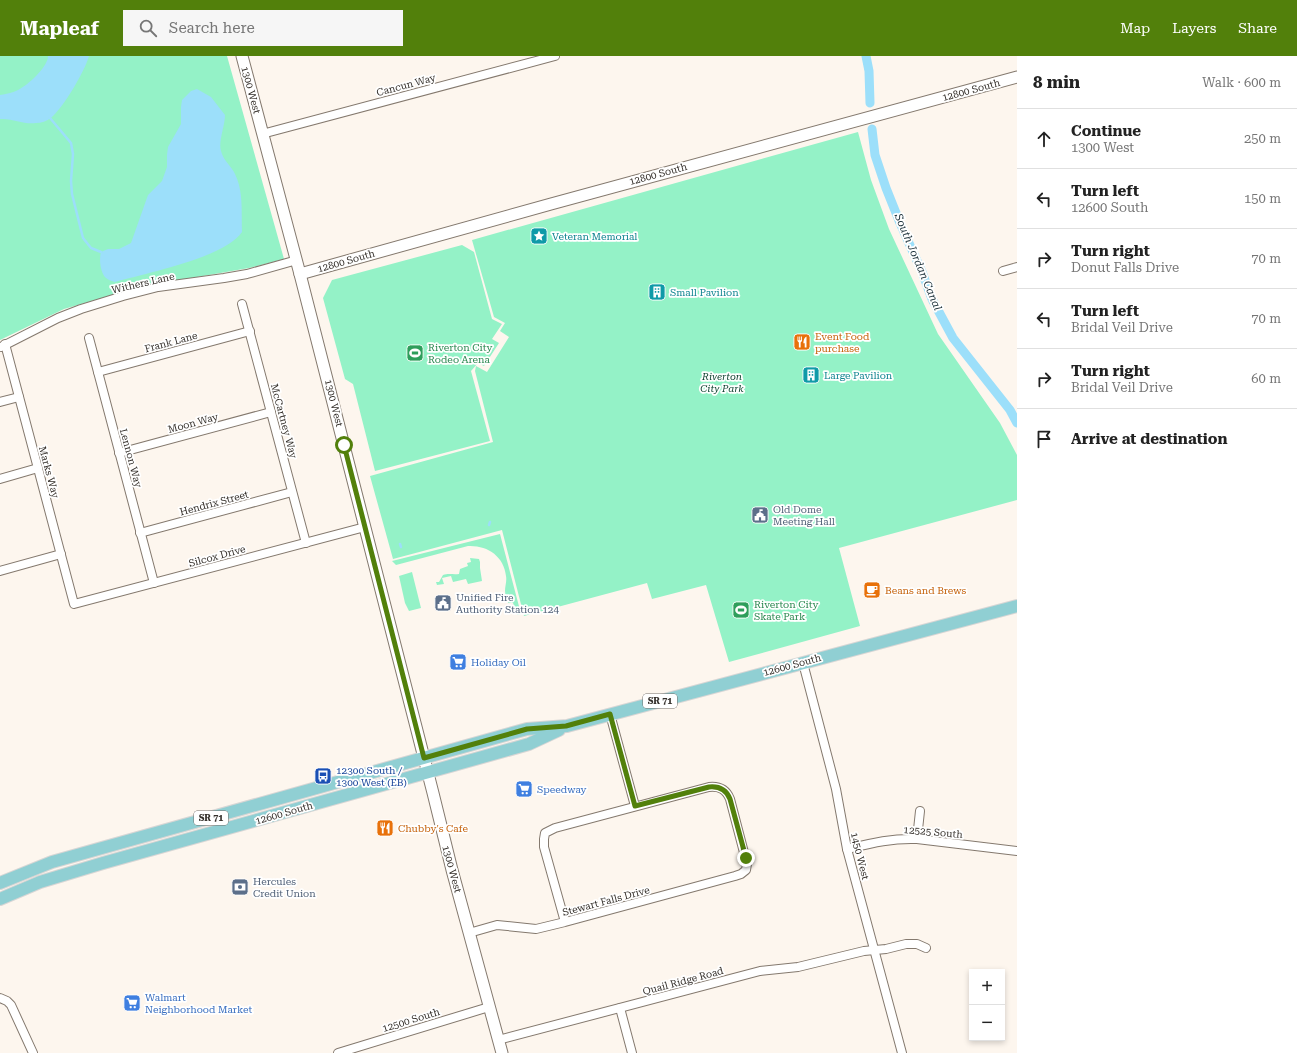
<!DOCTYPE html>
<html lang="en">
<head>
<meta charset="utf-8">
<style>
	body { margin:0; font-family:"Roboto Serif",serif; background:#f6f6f6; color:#222 }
	.controls { position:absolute; right:12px; bottom:12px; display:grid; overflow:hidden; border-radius:0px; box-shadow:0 2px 6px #0003 }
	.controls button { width:36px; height:36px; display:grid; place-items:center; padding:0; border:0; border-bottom:1px solid #e0e0e0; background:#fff; color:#222; font:20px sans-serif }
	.stop { position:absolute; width:12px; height:12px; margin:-9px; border:3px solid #52800b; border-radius:50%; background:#fff }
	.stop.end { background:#52800b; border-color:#fff; box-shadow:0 1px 4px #0008 }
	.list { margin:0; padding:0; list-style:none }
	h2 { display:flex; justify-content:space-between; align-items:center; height:52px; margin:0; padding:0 16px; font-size:17px }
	h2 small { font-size:13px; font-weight:400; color:#767676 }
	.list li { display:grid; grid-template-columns:26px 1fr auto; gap:12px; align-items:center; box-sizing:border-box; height:60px; padding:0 16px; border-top:1px solid #e0e0e0 }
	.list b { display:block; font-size:15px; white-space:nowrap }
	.list p { margin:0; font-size:13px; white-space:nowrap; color:#767676 }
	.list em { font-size:13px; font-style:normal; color:#767676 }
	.icon { flex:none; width:22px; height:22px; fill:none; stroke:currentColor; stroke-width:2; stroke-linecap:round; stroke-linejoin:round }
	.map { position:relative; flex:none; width:1017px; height:997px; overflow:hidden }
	header { display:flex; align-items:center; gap:24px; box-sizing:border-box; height:56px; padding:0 20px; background:#52800b; color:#fff }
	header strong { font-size:19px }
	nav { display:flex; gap:22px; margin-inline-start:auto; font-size:14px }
	.search { width:280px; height:36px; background:#f6f6f6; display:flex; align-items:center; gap:10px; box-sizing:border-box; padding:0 14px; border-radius:0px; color:#767676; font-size:15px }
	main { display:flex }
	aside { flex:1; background:#fff }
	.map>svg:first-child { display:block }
</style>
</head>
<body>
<header>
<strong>Mapleaf</strong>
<div class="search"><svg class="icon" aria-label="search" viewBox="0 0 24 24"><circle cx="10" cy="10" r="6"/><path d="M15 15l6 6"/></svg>Search here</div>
<nav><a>Map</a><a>Layers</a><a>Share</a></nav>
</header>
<main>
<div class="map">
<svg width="1017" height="997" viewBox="0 0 1017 997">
	<rect width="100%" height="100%" fill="#fdf6ee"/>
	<!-- green -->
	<g fill="#94f2c7">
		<polygon points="0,0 227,0 284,203 249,212 140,231 64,253 0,284"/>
		<polygon points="858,76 871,124 889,173 938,278 1000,367 1017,399 1017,444 839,492 860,570 729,606 706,529 652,543 647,527 524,560 502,474 393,503 370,420 493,386 475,315 476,310 487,316 509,281 500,275 505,267 494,261 472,184"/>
		<polygon points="462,189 474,196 492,263 502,268 492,283 499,287 484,310 478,307 471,315 490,385 375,415 353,328 345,323 323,242 332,224"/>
		<path d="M500,478L521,558L517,559L513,547H508C507,544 505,539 505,535C505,530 507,525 506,520C504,500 487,489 468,490L396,509L392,505Z"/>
		<path d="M470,502L479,503L480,506V512L482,525L468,528L466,523L453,526L451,520L442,522L444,528L437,529L436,526H439L443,519C449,517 453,519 459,518L460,513L468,510L467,507L471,506Z"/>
		<polygon points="412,516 421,552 409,555 405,547 399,520"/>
	</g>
	<!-- water -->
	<g fill="#9cdffa">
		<path d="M48,0H89C85,15 63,52 51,62C47,65 41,67 36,67C24,69 13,62 0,63V39C6,38 12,37 18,34C28,29 48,11 48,0Z"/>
		<path d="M197,33L211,41L225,59C225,70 218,86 221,95C223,104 232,111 235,118C244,136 241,158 242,176C224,202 146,217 115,226C112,225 108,224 106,222C100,216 99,203 101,196L108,193H119L131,187L148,139L162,125L167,111V99L168,91L181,68V51L182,44L191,35Z"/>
	</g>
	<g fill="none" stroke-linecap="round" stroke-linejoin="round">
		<!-- stream -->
		<g stroke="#9cdffa" stroke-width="2.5">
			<polyline points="50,62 71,87 73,98 71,125 72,138 83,182 91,192 101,196"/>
			<polyline points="489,469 490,466"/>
			<polyline points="400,488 401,491"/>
		</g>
		<!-- canal -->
		<g stroke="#9cdffa" stroke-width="9">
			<polyline points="866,0 869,15 870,47"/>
			<polyline points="872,73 875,99 886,132 900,167 922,216 932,243 953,282 1010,354 1017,367"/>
		</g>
		<!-- street casing -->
		<g stroke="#84796e" stroke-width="10">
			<g id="street">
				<polyline points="262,78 555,0"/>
				<polyline points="1003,215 1017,211"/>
				<polyline points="242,248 306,487"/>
				<polyline points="89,282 154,527"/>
				<polyline points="5,288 74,548 365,471"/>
				<polyline points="1,291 58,262 81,253 123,240 158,231 224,222 247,218 297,204"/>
				<polyline points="98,316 250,275"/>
				<polyline points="0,346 19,341"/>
				<polyline points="119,397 271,356"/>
				<polyline points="0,423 38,412"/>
				<polyline points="140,477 292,436"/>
				<polyline points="0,515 61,498"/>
				<polyline points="803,607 836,733 847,793 902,997"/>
				<polyline points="610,658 635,750"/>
				<polyline points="917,783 920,755"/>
				<path d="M847,793C872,787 892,782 917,783L1017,795"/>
				<path d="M469,877L497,869L536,873L565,866L735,820L741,818L746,814L747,808L730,743C726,733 719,730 709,731L555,772L545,777L544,783V791L565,866"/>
				<polyline points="0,942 7,945 11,949 33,997"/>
				<polyline points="620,952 632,997"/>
				<polyline points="498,984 760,915 798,911 864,895 886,893 906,888 917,888 926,892"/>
				<polyline points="338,997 489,951"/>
			</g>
		</g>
		<!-- secondary casing -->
		<g stroke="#84796e" stroke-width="13">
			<g id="secondary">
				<polyline points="242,0 300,218 433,737 452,814 502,997"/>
				<polyline points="300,218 551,148 1017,21"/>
			</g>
		</g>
		<!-- primary casing -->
		<g stroke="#d7d6d5" stroke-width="14">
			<g id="primary">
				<polyline points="0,827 52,806 527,673 567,670 1017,550"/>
				<polyline points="0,843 40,826 103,807 529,688 559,674"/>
			</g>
		</g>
		<!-- street -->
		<use href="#street" stroke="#fff" stroke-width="8"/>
		<!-- secondary -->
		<use href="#secondary" stroke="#fff" stroke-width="11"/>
		<!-- primary -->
		<use href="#primary" stroke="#90cfd3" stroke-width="12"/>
	</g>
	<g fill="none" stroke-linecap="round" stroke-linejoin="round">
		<!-- route -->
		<path stroke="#52800b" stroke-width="5" d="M344,389L424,702L527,673L566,670L610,658L635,750L709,731C719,730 726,733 730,743L746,802"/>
	</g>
	<!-- icons -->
	<defs>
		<g id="sight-square" transform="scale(0.9)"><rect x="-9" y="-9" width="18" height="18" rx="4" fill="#0f9aa8" stroke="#fff"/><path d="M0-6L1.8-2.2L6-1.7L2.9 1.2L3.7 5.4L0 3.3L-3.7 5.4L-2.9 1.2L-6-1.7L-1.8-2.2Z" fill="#fff"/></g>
		<g id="building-square" transform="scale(0.9)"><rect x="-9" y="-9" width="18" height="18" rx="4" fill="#0f9aa8" stroke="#fff"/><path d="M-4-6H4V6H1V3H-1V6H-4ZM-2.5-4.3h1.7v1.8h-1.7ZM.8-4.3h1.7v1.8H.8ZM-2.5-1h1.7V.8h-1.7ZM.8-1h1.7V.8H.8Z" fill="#fff"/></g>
		<g id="restaurant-square" transform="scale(0.9)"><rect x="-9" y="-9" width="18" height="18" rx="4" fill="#e8710a" stroke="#fff"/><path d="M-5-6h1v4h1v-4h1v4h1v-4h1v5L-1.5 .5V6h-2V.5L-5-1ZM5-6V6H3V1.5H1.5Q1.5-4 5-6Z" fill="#fff"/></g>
		<g id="stadium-square" transform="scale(0.9)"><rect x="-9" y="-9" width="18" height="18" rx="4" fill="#2e9e5b" stroke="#fff"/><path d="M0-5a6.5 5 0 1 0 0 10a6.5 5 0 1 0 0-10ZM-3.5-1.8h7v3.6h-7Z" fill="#fff"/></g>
		<g id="civic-square" transform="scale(0.9)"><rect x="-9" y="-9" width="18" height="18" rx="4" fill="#5c6f8a" stroke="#fff"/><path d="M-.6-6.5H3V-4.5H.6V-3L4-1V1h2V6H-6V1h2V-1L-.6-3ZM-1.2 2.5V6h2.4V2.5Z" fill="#fff"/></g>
		<g id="cafe-square" transform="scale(0.9)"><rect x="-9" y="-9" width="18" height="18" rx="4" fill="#e8710a" stroke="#fff"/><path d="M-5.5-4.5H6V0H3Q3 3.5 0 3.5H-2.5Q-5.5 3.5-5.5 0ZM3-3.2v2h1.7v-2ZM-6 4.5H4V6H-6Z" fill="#fff"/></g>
		<g id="supermarket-square" transform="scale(0.9)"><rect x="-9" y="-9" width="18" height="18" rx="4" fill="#3f7fe0" stroke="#fff"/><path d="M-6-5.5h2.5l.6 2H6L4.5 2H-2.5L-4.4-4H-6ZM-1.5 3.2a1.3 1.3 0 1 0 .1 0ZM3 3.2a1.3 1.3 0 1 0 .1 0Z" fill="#fff"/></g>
		<g id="bus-square" transform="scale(0.9)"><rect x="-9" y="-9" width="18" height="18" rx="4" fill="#1a4fb4" stroke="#fff"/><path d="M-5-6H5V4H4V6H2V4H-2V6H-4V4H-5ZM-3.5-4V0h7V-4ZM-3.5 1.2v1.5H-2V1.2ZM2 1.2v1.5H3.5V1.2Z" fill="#fff"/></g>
		<g id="bank-square" transform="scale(0.9)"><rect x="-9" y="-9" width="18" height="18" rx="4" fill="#5c6f8a" stroke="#fff"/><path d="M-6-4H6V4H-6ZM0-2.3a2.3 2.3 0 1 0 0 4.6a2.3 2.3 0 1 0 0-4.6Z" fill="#fff"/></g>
	</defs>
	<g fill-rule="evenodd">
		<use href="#sight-square" x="539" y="180"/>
		<use href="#building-square" x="657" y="236"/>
		<use href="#restaurant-square" x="802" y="286"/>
		<use href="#stadium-square" x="415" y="297"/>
		<use href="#building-square" x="811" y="319"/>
		<use href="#civic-square" x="760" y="459"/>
		<use href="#cafe-square" x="872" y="534"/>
		<use href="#civic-square" x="443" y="547"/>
		<use href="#stadium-square" x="741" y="554"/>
		<use href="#supermarket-square" x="458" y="606"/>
		<use href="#bus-square" x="323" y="720"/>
		<use href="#supermarket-square" x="524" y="733"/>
		<use href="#restaurant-square" x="385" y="772"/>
		<use href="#bank-square" x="240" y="831"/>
		<use href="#supermarket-square" x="132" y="947"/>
	</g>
	<g text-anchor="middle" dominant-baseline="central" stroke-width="3.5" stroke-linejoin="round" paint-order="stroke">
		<!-- shield labels -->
		<g fill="#fff" stroke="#726e6b" stroke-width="1">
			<rect x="643" y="638" width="34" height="14" rx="3"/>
			<rect x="194" y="755" width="34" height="14" rx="3"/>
		</g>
		<g font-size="9" font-weight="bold" fill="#35302b">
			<text x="660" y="645">SR 71</text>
			<text x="211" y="762">SR 71</text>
		</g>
		<!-- street labels -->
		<g font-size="10" fill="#35302b" stroke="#fff">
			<text transform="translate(406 29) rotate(-15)">Cancun Way</text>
			<text transform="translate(251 34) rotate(75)">1300 West</text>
			<text transform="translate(971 34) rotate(-15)">12800 South</text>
			<text transform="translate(658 118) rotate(-15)">12800 South</text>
			<text transform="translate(346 205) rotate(-16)">12800 South</text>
			<text transform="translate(143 227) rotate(-13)">Withers Lane</text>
			<text transform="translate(171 286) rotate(-15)">Frank Lane</text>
			<text transform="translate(334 347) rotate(76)">1300 West</text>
			<text transform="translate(284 365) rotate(75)">McCartney Way</text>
			<text transform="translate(193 367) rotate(-15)">Moon Way</text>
			<text transform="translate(131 402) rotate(75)">Lennon Way</text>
			<text transform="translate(49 416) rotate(75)">Marks Way</text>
			<text transform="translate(214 447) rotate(-15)">Hendrix Street</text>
			<text transform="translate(217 500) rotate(-15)">Silcox Drive</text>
			<text transform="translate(792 609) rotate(-15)">12600 South</text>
			<text transform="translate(284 757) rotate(-16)">12600 South</text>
			<text transform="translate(933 776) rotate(5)">12525 South</text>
			<text transform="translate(860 800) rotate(76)">1450 West</text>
			<text transform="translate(452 813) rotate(75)">1300 West</text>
			<text transform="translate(606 845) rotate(-15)">Stewart Falls Drive</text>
			<text transform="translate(683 925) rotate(-15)">Quail Ridge Road</text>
			<text transform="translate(411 964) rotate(-17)">12500 South</text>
		</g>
		<!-- culture labels -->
		<g font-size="10" fill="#0d838f" stroke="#fff" text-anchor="start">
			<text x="552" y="180">Veteran Memorial</text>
			<text x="670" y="236">Small Pavilion</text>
			<text x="824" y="319">Large Pavilion</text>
		</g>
		<!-- food labels -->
		<g font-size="10" fill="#c56008" stroke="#fff" text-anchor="start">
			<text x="815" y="280">Event Food<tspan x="815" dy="12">purchase</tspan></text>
			<text x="885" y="534">Beans and Brews</text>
			<text x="398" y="772">Chubby's Cafe</text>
		</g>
		<!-- leisure labels -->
		<g font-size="10" fill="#27864d" stroke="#fff" text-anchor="start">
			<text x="428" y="291">Riverton City<tspan x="428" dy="12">Rodeo Arena</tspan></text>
			<text x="754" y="548">Riverton City<tspan x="754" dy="12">Skate Park</tspan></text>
		</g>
		<!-- park labels -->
		<g font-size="10" font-style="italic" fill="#093d2a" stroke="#fff">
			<text x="722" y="320">Riverton<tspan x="722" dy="12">City Park</tspan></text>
		</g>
		<!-- service labels -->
		<g font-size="10" fill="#4e5e75" stroke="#fff" text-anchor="start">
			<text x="773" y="453">Old Dome<tspan x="773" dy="12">Meeting Hall</tspan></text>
			<text x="456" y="541">Unified Fire<tspan x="456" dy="12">Authority Station 124</tspan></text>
			<text x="253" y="825">Hercules<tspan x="253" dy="12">Credit Union</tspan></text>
		</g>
		<!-- shop labels -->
		<g font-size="10" fill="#366cbe" stroke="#fff" text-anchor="start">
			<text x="471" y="606">Holiday Oil</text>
			<text x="537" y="733">Speedway</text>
			<text x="145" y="941">Walmart<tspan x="145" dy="12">Neighborhood Market</tspan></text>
		</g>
		<!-- transit labels -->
		<g font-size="10" fill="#164399" stroke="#fff" text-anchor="start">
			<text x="336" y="714">12300 South /<tspan x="336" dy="12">1300 West (EB)</tspan></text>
		</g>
		<!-- water labels -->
		<g font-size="11" font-style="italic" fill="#1b3039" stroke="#fff">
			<text transform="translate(918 206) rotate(67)">South Jordan Canal</text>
		</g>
	</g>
</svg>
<div class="controls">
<button>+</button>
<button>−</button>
</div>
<div class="stop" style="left:344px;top:389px"></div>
<div class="stop end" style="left:746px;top:802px"></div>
</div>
<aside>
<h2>8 min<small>Walk · 600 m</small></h2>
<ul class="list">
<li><svg class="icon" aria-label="ahead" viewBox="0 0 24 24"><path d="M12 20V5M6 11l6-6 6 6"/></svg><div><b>Continue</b><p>1300 West</p></div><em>250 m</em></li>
<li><svg class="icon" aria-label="left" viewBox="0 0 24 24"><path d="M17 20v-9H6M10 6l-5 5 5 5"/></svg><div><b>Turn left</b><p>12600 South</p></div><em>150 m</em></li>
<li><svg class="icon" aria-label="right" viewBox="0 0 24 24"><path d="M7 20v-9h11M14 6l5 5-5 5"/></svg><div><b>Turn right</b><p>Donut Falls Drive</p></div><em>70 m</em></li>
<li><svg class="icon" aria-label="left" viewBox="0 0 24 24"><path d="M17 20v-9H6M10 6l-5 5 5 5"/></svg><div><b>Turn left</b><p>Bridal Veil Drive</p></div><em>70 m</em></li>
<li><svg class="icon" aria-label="right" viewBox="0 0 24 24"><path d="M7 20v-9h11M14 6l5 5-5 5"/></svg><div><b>Turn right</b><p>Bridal Veil Drive</p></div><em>60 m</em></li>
<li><svg class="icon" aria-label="arrive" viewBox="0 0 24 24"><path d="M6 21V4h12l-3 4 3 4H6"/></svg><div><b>Arrive at destination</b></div></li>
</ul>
</aside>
</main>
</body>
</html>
